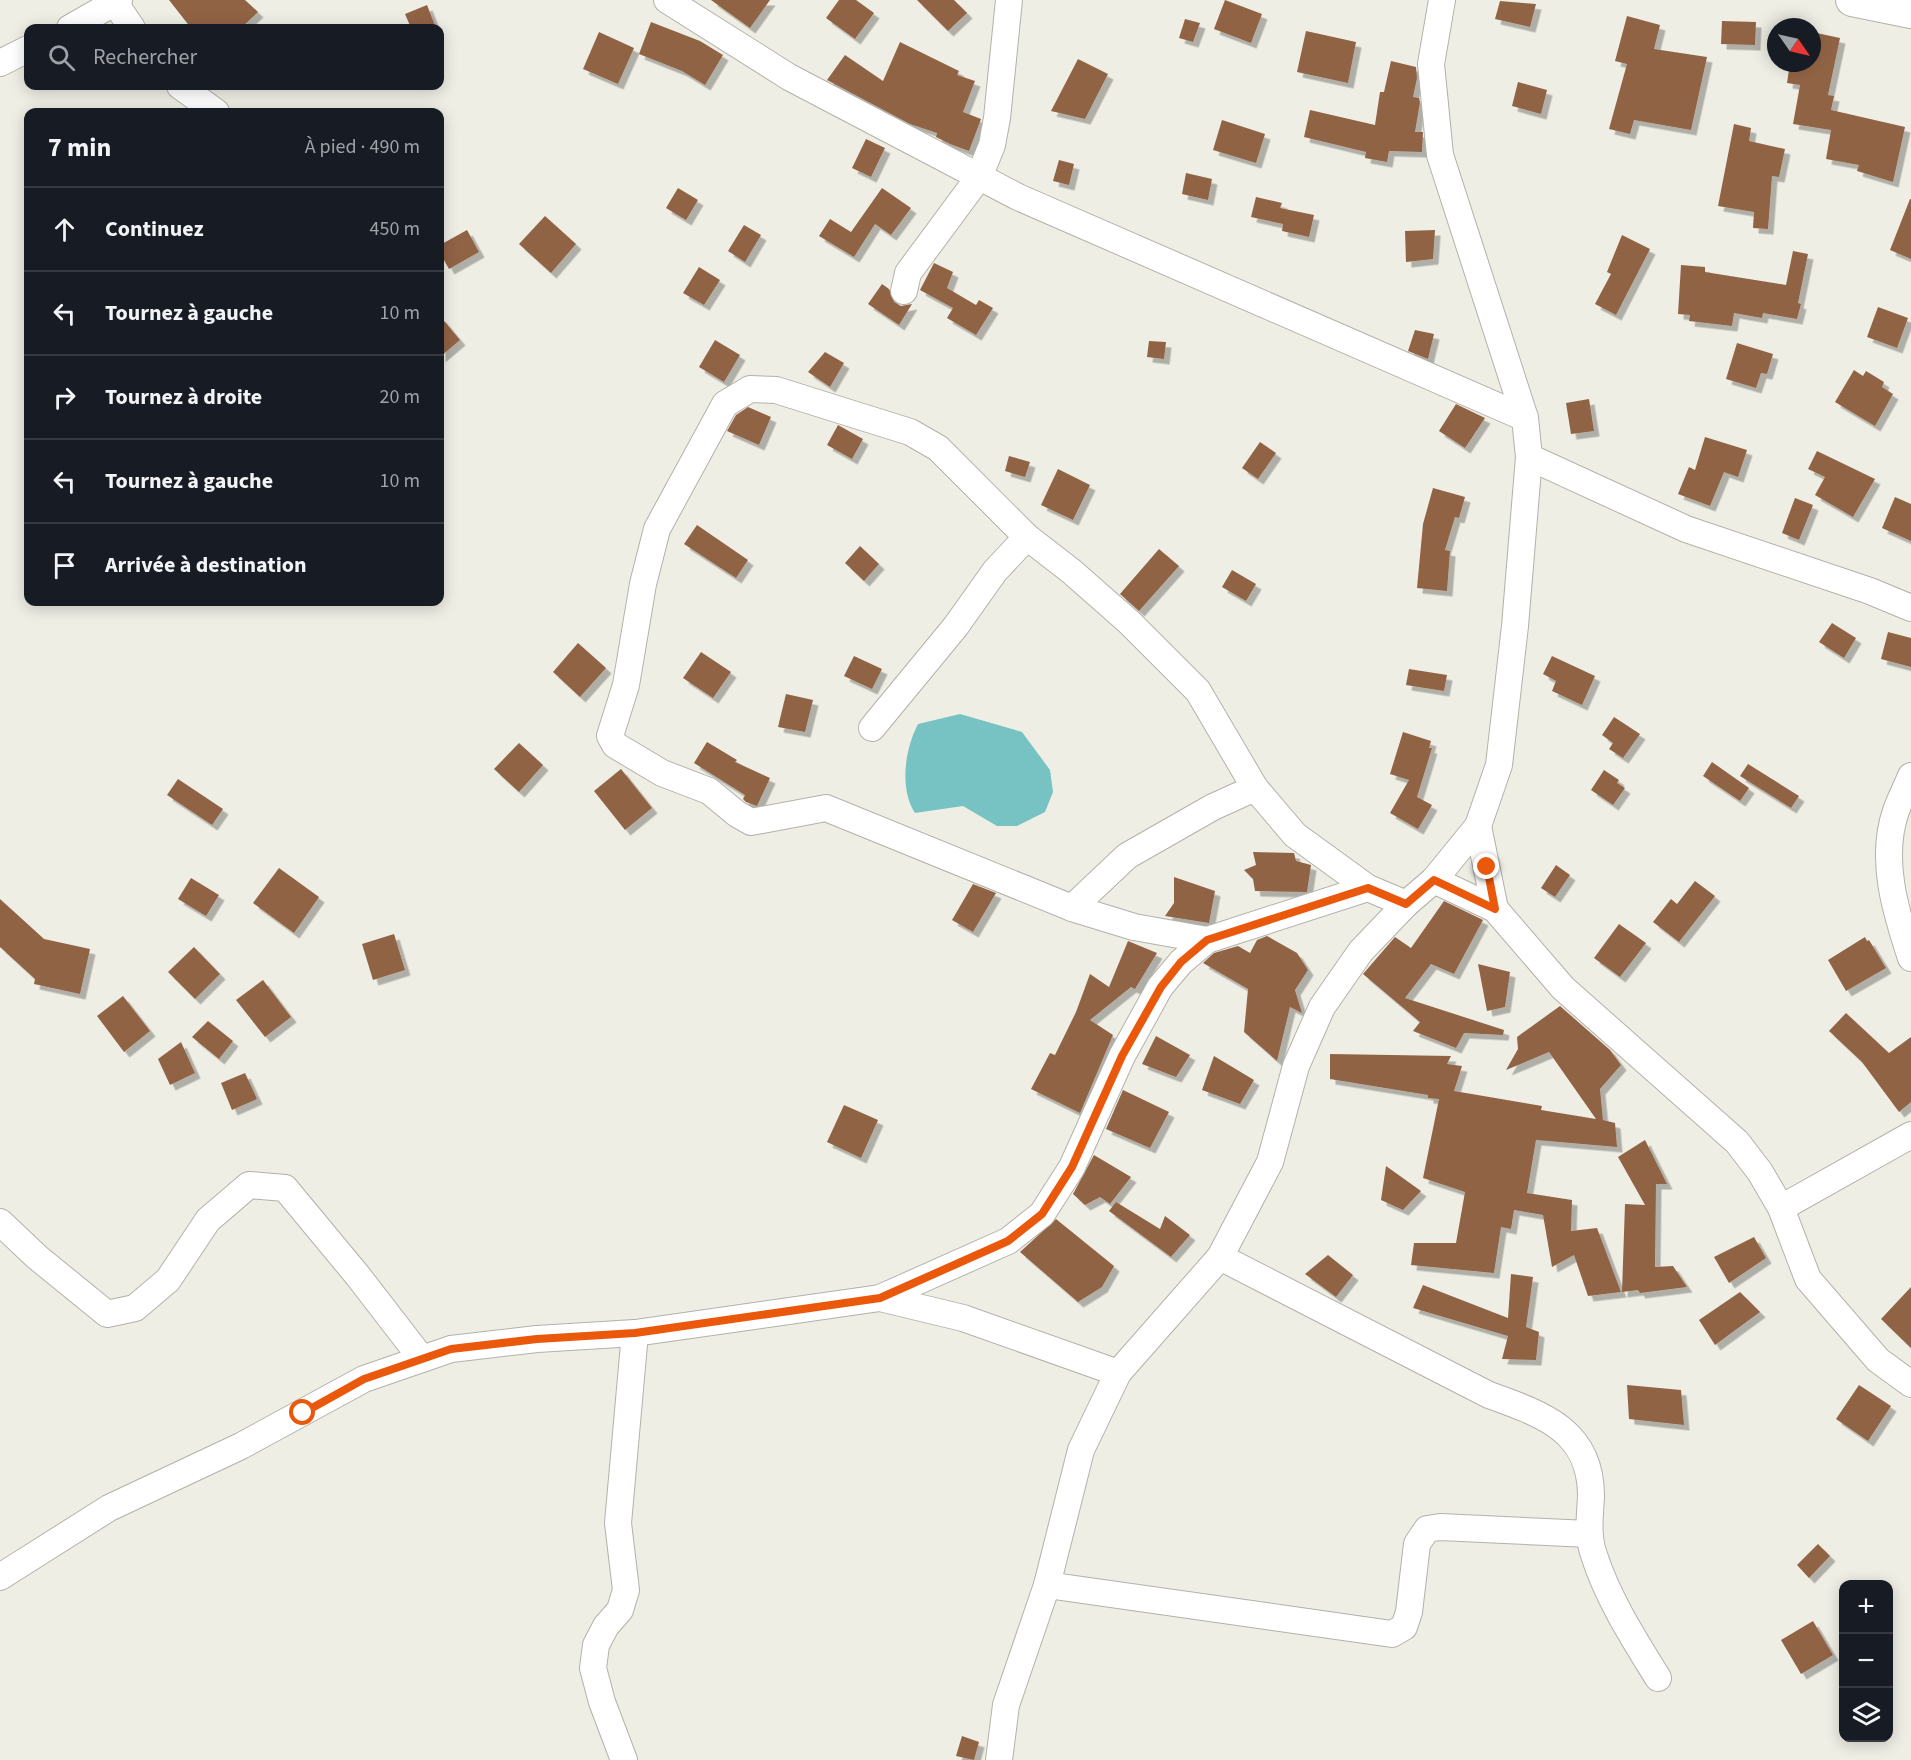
<!DOCTYPE html>
<html lang="fr">
<head>
<meta charset="utf-8">
<style>
	body { margin:0; font-family:"Source Sans 3",sans-serif; background:#20242c; color:#f1f3f6 }
	.controls { position:absolute; right:18px; bottom:18px; display:grid; overflow:hidden; border-radius:12px; box-shadow:0 3px 15px #0003 }
	.controls button { width:54px; height:54px; display:grid; place-items:center; padding:0; border:0; border-bottom:2px solid #363941; background:#171b24; color:#f1f3f6; font:30px sans-serif }
	.compass { position:absolute; left:1767px; top:18px; width:54px; height:54px; border-radius:50%; background:#171b24; box-shadow:0 3px 15px #0003; rotate:124deg }
	.stop { position:absolute; width:18px; height:18px; margin:-14px; border:4px solid #ea580c; border-radius:50%; background:#fff }
	.stop.end { background:#ea580c; border-color:#fff; box-shadow:0 2px 6px #0008 }
	.list { margin:0; padding:0; list-style:none }
	h2 { display:flex; justify-content:space-between; align-items:center; height:78px; margin:0; padding:0 24px; font-size:26px }
	h2 small { font-size:20px; font-weight:400; color:#9ea1a6 }
	.list li { display:grid; grid-template-columns:39px 1fr auto; gap:18px; align-items:center; box-sizing:border-box; height:84px; padding:0 24px; border-top:2px solid #363941 }
	.list b { display:block; font-size:22px; white-space:nowrap }
	.list em { font-size:20px; font-style:normal; color:#9ea1a6 }
	.icon { flex:none; width:33px; height:33px; fill:none; stroke:currentColor; stroke-width:2; stroke-linecap:round; stroke-linejoin:round }
	.map { position:relative; flex:none; width:1911px; height:1760px; overflow:hidden }
	.search { position:absolute; background:#171b24; box-shadow:0 3px 15px #0003; left:24px; top:24px; width:420px; height:66px; display:flex; align-items:center; gap:15px; box-sizing:border-box; padding:0 21px; border-radius:12px; color:#9ea1a6; font-size:22px }
	.panel { position:absolute; background:#171b24; box-shadow:0 3px 15px #0003; left:24px; top:108px; width:420px; height:498px; border-radius:12px }
	.map>svg:first-child { display:block }
</style>
</head>
<body>
<div class="map">
<svg width="1911" height="1760" viewBox="0 0 1911 1760">
	<defs>
		<filter id="shadow"><feDropShadow dx="5.5" dy="5.5" stdDeviation="0" flood-color="#0004"/></filter>
	</defs>
	<rect width="100%" height="100%" fill="#efeee5"/>
	<!-- water -->
	<path fill="#77c2c3" d="M960,714L1022,732L1050,770L1053,792L1045,812L1017,826H997L963,806L915,813C899,788 905,749 918,724Z"/>
	<!-- building -->
	<g fill="#916345" filter="url(#shadow)">
		<polygon points="169,0 245,0 258,12 241,28 191,28"/>
		<polygon points="711,0 770,0 750,28"/>
		<polygon points="839,0 856,0 874,13 855,39 826,18"/>
		<polygon points="917,0 954,0 967,13 948,31"/>
		<polygon points="1225,0 1262,14 1251,43 1214,29"/>
		<polygon points="1500,1 1536,4 1530,27 1495,19"/>
		<polygon points="427,5 436,28 411,28 405,14"/>
		<polygon points="1627,16 1660,25 1654,49 1707,57 1691,130 1634,120 1630,134 1609,129 1627,64 1615,61"/>
		<polygon points="1185,19 1200,23 1193,42 1179,38"/>
		<polygon points="1722,21 1756,22 1755,45 1721,44"/>
		<polygon points="651,22 700,41 723,55 705,85 682,71 639,54"/>
		<polygon points="1306,31 1356,42 1348,83 1297,72"/>
		<polygon points="599,32 634,48 618,84 583,69"/>
		<polygon points="1812,32 1840,38 1828,95 1834,96 1831,110 1905,127 1893,182 1857,171 1859,165 1826,159 1831,130 1793,124 1800,85 1787,83 1790,63 1812,63"/>
		<polygon points="900,42 959,71 957,75 975,81 963,112 981,119 969,151 950,144 936,137 937,133 910,124 827,80 845,55 883,81"/>
		<polygon points="1078,59 1108,74 1085,119 1051,111"/>
		<polygon points="1391,61 1416,67 1417,78 1413,97 1419,98 1420,102 1415,132 1423,132 1422,152 1389,151 1387,162 1365,158 1366,152 1304,137 1310,110 1375,125 1380,92 1384,92"/>
		<polygon points="1518,82 1547,90 1541,114 1512,106"/>
		<polygon points="1222,120 1265,134 1256,163 1213,150"/>
		<polygon points="1734,124 1751,128 1749,141 1785,149 1779,177 1772,176 1768,229 1753,228 1754,212 1718,206"/>
		<polygon points="866,139 885,148 871,177 852,168"/>
		<polygon points="1059,160 1074,164 1069,185 1053,181"/>
		<polygon points="1186,173 1212,179 1208,200 1182,194"/>
		<polygon points="678,188 698,200 686,220 666,208"/>
		<polygon points="882,188 911,208 891,235 875,224 854,257 819,236 830,219 851,232"/>
		<polygon points="1256,197 1282,203 1280,208 1314,215 1309,237 1282,231 1283,224 1251,217"/>
		<polygon points="1910,199 1911,199 1911,259 1890,250"/>
		<polygon points="545,216 576,244 551,273 519,244"/>
		<polygon points="744,225 761,235 745,262 728,251"/>
		<polygon points="467,230 479,252 449,269 440,253 440,245"/>
		<polygon points="1435,230 1433,259 1406,262 1405,231"/>
		<polygon points="1622,235 1650,249 1616,315 1595,304 1611,274 1607,272"/>
		<polygon points="1793,251 1808,254 1798,303 1801,304 1797,319 1763,313 1762,318 1734,313 1732,326 1689,321 1690,315 1678,314 1681,265 1705,267 1705,272 1786,285"/>
		<polygon points="934,263 953,272 947,288 976,305 979,300 993,308 976,335 947,318 953,308 920,290"/>
		<polygon points="699,267 720,280 704,305 683,293"/>
		<polygon points="882,284 889,289 894,302 901,306 912,304 899,325 868,304"/>
		<polygon points="1878,307 1908,318 1897,348 1867,337"/>
		<polygon points="440,316 460,340 440,357"/>
		<polygon points="1415,330 1434,334 1428,359 1408,351"/>
		<polygon points="715,340 740,355 724,382 699,367"/>
		<polygon points="1149,341 1166,342 1164,359 1147,357"/>
		<polygon points="1737,343 1773,354 1767,374 1761,373 1756,388 1726,379"/>
		<polygon points="825,352 844,363 830,387 808,372"/>
		<polygon points="1854,370 1863,376 1866,371 1884,382 1882,387 1893,394 1875,426 1835,402"/>
		<polygon points="1589,399 1594,431 1571,434 1566,403"/>
		<polygon points="1456,404 1485,418 1465,448 1439,431"/>
		<polygon points="748,407 771,417 759,445 727,431 736,415"/>
		<polygon points="838,425 863,439 852,459 827,445"/>
		<polygon points="1705,437 1747,450 1738,477 1724,472 1710,506 1678,494 1689,467 1695,470"/>
		<polygon points="1260,442 1276,453 1258,479 1242,468"/>
		<polygon points="1817,451 1875,479 1853,517 1815,495 1825,477 1808,469"/>
		<polygon points="1009,456 1030,462 1025,477 1005,471"/>
		<polygon points="1058,469 1090,485 1073,520 1041,505"/>
		<polygon points="1433,488 1465,497 1459,518 1455,517 1445,550 1450,551 1447,591 1417,588 1423,524"/>
		<polygon points="1895,497 1911,504 1911,541 1882,528"/>
		<polygon points="1795,498 1813,505 1799,540 1782,533"/>
		<polygon points="697,525 748,560 736,578 684,544"/>
		<polygon points="860,546 879,564 864,581 845,563"/>
		<polygon points="1159,549 1179,566 1139,611 1120,594"/>
		<polygon points="1232,570 1256,584 1246,601 1222,587"/>
		<polygon points="1832,623 1856,638 1844,658 1819,642"/>
		<polygon points="1888,632 1911,638 1911,667 1881,659"/>
		<polygon points="578,643 606,668 580,697 553,672"/>
		<polygon points="701,652 731,672 713,698 683,678"/>
		<polygon points="854,656 882,669 872,689 844,676"/>
		<polygon points="1552,656 1595,676 1582,705 1552,691 1556,681 1543,674"/>
		<polygon points="1409,669 1447,675 1444,691 1406,685"/>
		<polygon points="786,694 813,700 805,732 778,727"/>
		<polygon points="1614,717 1640,734 1623,758 1609,749 1613,743 1602,735"/>
		<polygon points="1403,732 1431,741 1429,748 1432,748 1417,797 1432,805 1418,829 1390,813 1409,780 1390,774"/>
		<polygon points="707,742 737,760 735,762 770,778 757,806 746,802 743,799 745,795 694,763"/>
		<polygon points="519,743 543,765 519,792 494,769"/>
		<polygon points="1712,762 1749,788 1740,801 1703,776"/>
		<polygon points="1748,764 1799,796 1791,808 1740,776"/>
		<polygon points="621,769 652,808 625,830 594,791"/>
		<polygon points="1604,770 1619,780 1617,783 1625,788 1613,805 1591,790"/>
		<polygon points="178,779 223,809 212,825 167,795"/>
		<polygon points="1253,852 1294,853 1296,861 1311,865 1307,892 1255,891 1253,879 1244,870 1256,865"/>
		<polygon points="1556,865 1570,875 1555,897 1541,888"/>
		<polygon points="279,868 319,897 294,933 253,903"/>
		<polygon points="1174,877 1215,891 1209,923 1165,916 1174,903"/>
		<polygon points="191,878 219,895 206,916 178,899"/>
		<polygon points="1695,881 1715,896 1679,942 1653,922 1671,899 1677,904"/>
		<polygon points="973,884 996,893 973,932 952,920"/>
		<polygon points="0,899 44,939 90,949 80,994 34,984 35,979 0,947"/>
		<polygon points="1444,901 1483,920 1454,974 1431,964 1405,998 1504,1030 1503,1035 1464,1033 1456,1048 1413,1031 1420,1022 1363,974 1395,937 1411,948"/>
		<polygon points="1619,924 1646,943 1620,977 1594,958"/>
		<polygon points="394,934 405,970 373,980 362,944"/>
		<polygon points="1267,936 1297,953 1308,970 1295,990 1302,1013 1290,1007 1277,1061 1244,1032 1248,989 1203,963 1214,953 1238,946 1250,953 1257,940"/>
		<polygon points="1865,937 1867,941 1869,940 1886,968 1846,991 1828,960"/>
		<polygon points="1128,941 1157,953 1135,989 1131,987 1090,1020 1113,1035 1080,1113 1031,1089 1050,1053 1055,1055 1076,1012 1090,974 1109,987"/>
		<polygon points="194,947 220,974 195,999 168,972"/>
		<polygon points="1478,964 1510,972 1505,1007 1487,1011"/>
		<polygon points="263,980 291,1017 265,1037 236,1000"/>
		<polygon points="123,996 150,1031 124,1052 97,1016"/>
		<polygon points="1560,1006 1610,1050 1621,1065 1600,1089 1603,1120 1615,1123 1617,1147 1536,1140 1527,1193 1572,1200 1571,1231 1597,1228 1621,1292 1588,1296 1574,1255 1552,1267 1543,1215 1514,1210 1511,1229 1501,1227 1494,1273 1411,1265 1414,1243 1456,1243 1465,1192 1423,1178 1439,1099 1428,1098 1428,1095 1330,1079 1330,1054 1451,1056 1447,1064 1462,1066 1454,1091 1542,1106 1541,1110 1596,1119 1549,1052 1506,1070 1518,1049 1517,1037"/>
		<polygon points="1846,1013 1889,1053 1911,1037 1911,1102 1899,1112 1862,1062 1829,1031"/>
		<polygon points="208,1021 233,1041 219,1059 192,1037"/>
		<polygon points="1156,1036 1190,1055 1176,1077 1142,1064"/>
		<polygon points="181,1042 195,1073 170,1085 158,1059"/>
		<polygon points="1214,1056 1254,1080 1240,1104 1202,1090"/>
		<polygon points="245,1073 257,1099 232,1110 221,1083"/>
		<polygon points="1123,1090 1169,1112 1150,1148 1106,1129"/>
		<polygon points="844,1105 878,1120 861,1158 827,1142"/>
		<polygon points="1645,1140 1667,1184 1656,1184 1655,1267 1673,1266 1687,1287 1640,1293 1638,1290 1622,1292 1625,1204 1645,1205 1618,1157"/>
		<polygon points="1094,1155 1131,1177 1110,1204 1100,1197 1085,1205 1073,1194"/>
		<polygon points="1386,1166 1421,1191 1403,1210 1381,1200"/>
		<polygon points="1116,1202 1160,1229 1165,1216 1190,1235 1171,1257 1109,1211"/>
		<polygon points="1056,1219 1114,1266 1102,1287 1078,1302 1020,1252"/>
		<polygon points="1754,1237 1766,1258 1729,1283 1714,1257"/>
		<polygon points="1328,1255 1353,1275 1336,1297 1305,1274"/>
		<polygon points="1511,1274 1533,1277 1526,1327 1539,1332 1536,1360 1502,1359 1508,1336 1413,1308 1423,1285 1508,1318"/>
		<polygon points="1911,1287 1911,1348 1881,1319"/>
		<polygon points="1740,1292 1760,1312 1715,1345 1699,1320"/>
		<polygon points="1627,1385 1681,1390 1684,1425 1629,1419"/>
		<polygon points="1859,1385 1891,1406 1868,1441 1836,1419"/>
		<polygon points="1818,1544 1830,1556 1809,1578 1797,1565"/>
		<polygon points="1813,1621 1833,1655 1801,1674 1781,1640"/>
		<polygon points="962,1736 979,1742 974,1760 956,1756"/>
	</g>
	<g fill="none" stroke-linecap="round" stroke-linejoin="round">
		<!-- minor casing -->
		<g stroke="#b3b1a9" stroke-width="28">
			<g id="minor">
				<polyline points="113,0 132,28"/>
				<polyline points="667,0 789,77 1018,197 1525,418"/>
				<polyline points="70,28 119,0"/>
				<polyline points="0,63 28,49"/>
				<polyline points="180,86 216,112"/>
				<polyline points="904,291 908,273 979,177 992,145 997,118 1009,0"/>
				<polyline points="1529,457 1686,529 1870,591 1911,608"/>
				<polyline points="872,728 956,626 995,571 1027,537"/>
				<path d="M1911,776C1906,788 1900,799 1896,811C1879,859 1896,913 1911,958"/>
				<polyline points="1478,826 1495,909"/>
				<polyline points="1434,880 1495,909 1563,988 1737,1142 1760,1172 1781,1208 1808,1279 1878,1360 1911,1384"/>
				<polyline points="1072,908 1127,856 1213,807 1255,788"/>
				<polyline points="1207,940 1134,927 1072,908 826,808 751,822 737,814 709,791 662,773 615,745 610,736 626,685 643,584 657,529 725,404 750,389 776,390 910,432 938,448 1027,537 1071,571 1129,622 1198,691 1255,788 1295,835 1368,888 1406,904"/>
				<polyline points="1781,1208 1911,1135"/>
				<polyline points="0,1222 37,1257 107,1314 135,1308 168,1280 208,1220 249,1185 285,1188 358,1276 422,1359"/>
				<path d="M1220,1257L1489,1395C1542,1414 1591,1430 1591,1496C1590,1516 1587,1536 1594,1555C1608,1599 1634,1639 1658,1678"/>
				<polyline points="880,1298 1008,1241 1042,1214 1072,1167 1122,1056 1160,987 1181,962 1207,940 1368,888"/>
				<polyline points="0,1577 109,1508 241,1446 364,1379 451,1349 537,1339 635,1333 880,1298 963,1318 1118,1373"/>
				<polyline points="1047,1585 1392,1634 1404,1627 1409,1612 1417,1544 1427,1529 1440,1527 1589,1534"/>
				<polyline points="624,1760 602,1702 593,1668 596,1645 606,1626 620,1610 626,1590 618,1523 635,1333"/>
				<polyline points="999,1760 1006,1705 1047,1585 1081,1450 1118,1373 1220,1257 1270,1162 1296,1066 1322,1007 1361,951 1406,904 1434,880 1478,826 1499,765 1515,626 1529,457 1525,418 1440,155 1431,64 1442,0"/>
			</g>
		</g>
		<!-- major casing -->
		<g stroke="#b3b1a9" stroke-width="34">
			<polyline id="major" points="1852,0 1911,12"/>
		</g>
		<!-- minor -->
		<use href="#minor" stroke="#fff" stroke-width="26"/>
		<!-- major -->
		<use href="#major" stroke="#fff" stroke-width="32"/>
	</g>
	<g fill="none" stroke-linecap="round" stroke-linejoin="round">
		<!-- route -->
		<polyline stroke="#ea580c" stroke-width="8" points="303,1413 364,1379 451,1349 537,1339 635,1333 880,1298 1008,1241 1042,1214 1072,1167 1122,1056 1161,987 1181,962 1207,940 1368,888 1406,904 1434,880 1495,909 1487,867"/>
	</g>
</svg>
<div class="controls">
<button>+</button>
<button>−</button>
<button><svg class="icon" aria-label="layers" viewBox="0 0 24 24"><path d="M12 4l9 5-9 5-9-5zM3 14l9 5 9-5"/></svg></button>
</div>
<svg class="compass" viewBox="-18 -18 36 36"><path d="M0-13l5 13h-10z" fill="#e53935"/><path d="M0 13l5-13h-10z" fill="#9ea1a6"/></svg>
<div class="stop" style="left:303px;top:1413px"></div>
<div class="stop end" style="left:1487px;top:867px"></div>
<div class="search"><svg class="icon" aria-label="search" viewBox="0 0 24 24"><circle cx="10" cy="10" r="6"/><path d="M15 15l6 6"/></svg>Rechercher</div>
<section class="panel">
<h2>7 min<small>À pied · 490 m</small></h2>
<ul class="list">
<li><svg class="icon" aria-label="ahead" viewBox="0 0 24 24"><path d="M12 20V5M6 11l6-6 6 6"/></svg><div><b>Continuez</b></div><em>450 m</em></li>
<li><svg class="icon" aria-label="left" viewBox="0 0 24 24"><path d="M17 20v-9H6M10 6l-5 5 5 5"/></svg><div><b>Tournez à gauche</b></div><em>10 m</em></li>
<li><svg class="icon" aria-label="right" viewBox="0 0 24 24"><path d="M7 20v-9h11M14 6l5 5-5 5"/></svg><div><b>Tournez à droite</b></div><em>20 m</em></li>
<li><svg class="icon" aria-label="left" viewBox="0 0 24 24"><path d="M17 20v-9H6M10 6l-5 5 5 5"/></svg><div><b>Tournez à gauche</b></div><em>10 m</em></li>
<li><svg class="icon" aria-label="arrive" viewBox="0 0 24 24"><path d="M6 21V4h12l-3 4 3 4H6"/></svg><div><b>Arrivée à destination</b></div></li>
</ul>
</section>
</div>
</body>
</html>
